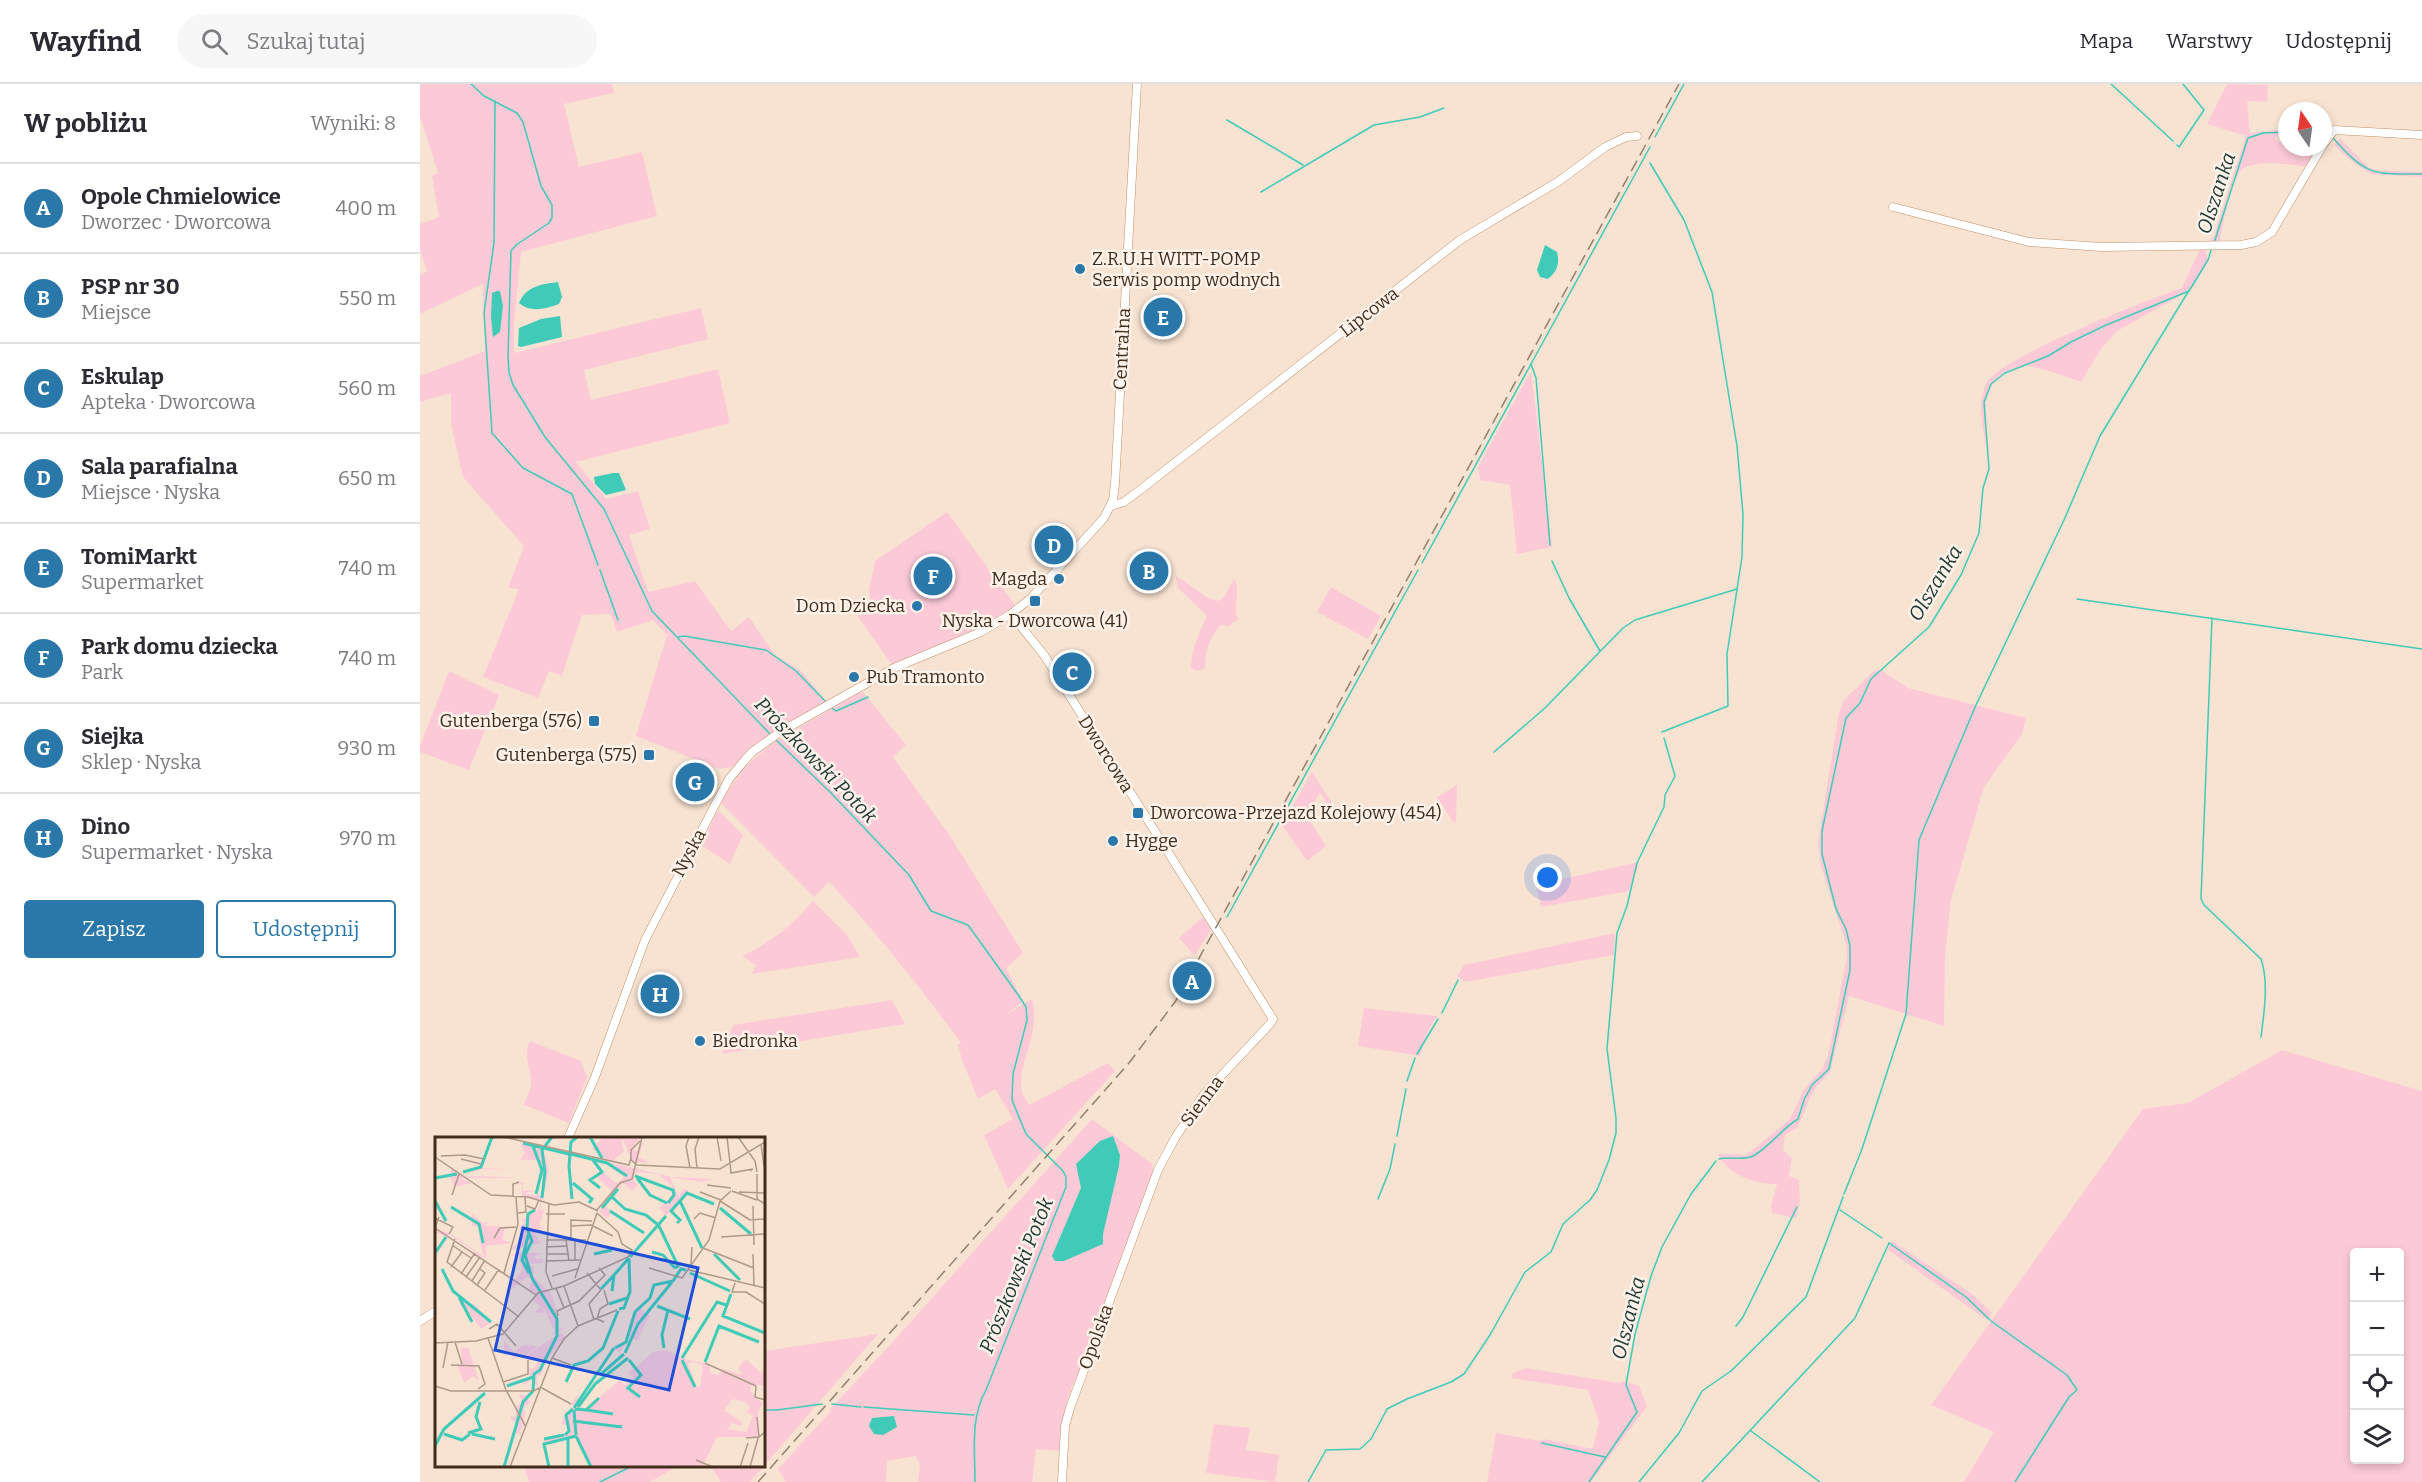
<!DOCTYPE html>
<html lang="pl">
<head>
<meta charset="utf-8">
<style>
	body { margin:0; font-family:Bitter,serif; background:#f7f7f7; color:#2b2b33 }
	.controls { position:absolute; right:18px; bottom:18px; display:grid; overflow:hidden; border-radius:6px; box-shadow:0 3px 9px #0003 }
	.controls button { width:54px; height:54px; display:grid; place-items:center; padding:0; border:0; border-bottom:2px solid #e1e1e2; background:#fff; color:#2b2b33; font:30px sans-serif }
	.compass { position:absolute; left:1858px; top:18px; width:54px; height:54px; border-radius:50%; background:#fff; box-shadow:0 3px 9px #0003; rotate:347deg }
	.you { position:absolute; left:1128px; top:794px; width:21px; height:21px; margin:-15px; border:4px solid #fff; border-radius:50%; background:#1a73e8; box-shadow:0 0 0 9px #1a73e833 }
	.badge { display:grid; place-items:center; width:39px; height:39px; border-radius:50%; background:#2a77aa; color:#fff; font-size:20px; font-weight:700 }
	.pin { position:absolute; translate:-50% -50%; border:3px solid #fff; box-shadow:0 2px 6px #0006 }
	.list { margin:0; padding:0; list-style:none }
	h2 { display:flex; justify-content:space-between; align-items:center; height:78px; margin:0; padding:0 24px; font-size:26px }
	h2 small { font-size:20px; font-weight:400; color:#7c7c81 }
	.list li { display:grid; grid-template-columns:39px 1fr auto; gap:18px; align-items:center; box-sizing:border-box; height:90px; padding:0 24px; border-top:2px solid #e1e1e2 }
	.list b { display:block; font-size:22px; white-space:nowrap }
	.list p { margin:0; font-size:20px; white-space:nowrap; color:#7c7c81 }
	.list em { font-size:20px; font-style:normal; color:#7c7c81 }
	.actions { display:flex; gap:12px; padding:18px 24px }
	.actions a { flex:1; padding:14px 0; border:2px solid #2a77aa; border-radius:6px; text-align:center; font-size:21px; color:#2a77aa }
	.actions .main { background:#2a77aa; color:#fff }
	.icon { flex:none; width:33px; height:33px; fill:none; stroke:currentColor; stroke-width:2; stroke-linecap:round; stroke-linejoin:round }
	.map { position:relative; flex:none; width:2002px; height:1398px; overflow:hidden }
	header { display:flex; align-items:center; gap:36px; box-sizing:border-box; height:84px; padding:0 30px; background:#fff; border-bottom:2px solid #e1e1e2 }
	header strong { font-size:28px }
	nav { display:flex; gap:33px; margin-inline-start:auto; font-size:21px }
	.search { width:420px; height:54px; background:#f7f7f7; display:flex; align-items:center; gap:15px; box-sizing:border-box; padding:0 21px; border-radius:33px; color:#7c7c81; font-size:22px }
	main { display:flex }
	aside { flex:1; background:#fff }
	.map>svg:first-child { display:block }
</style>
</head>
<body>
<header>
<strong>Wayfind</strong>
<div class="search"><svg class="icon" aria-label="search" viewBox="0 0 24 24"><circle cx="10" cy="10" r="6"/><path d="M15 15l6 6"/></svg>Szukaj tutaj</div>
<nav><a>Mapa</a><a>Warstwy</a><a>Udostępnij</a></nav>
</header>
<main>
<aside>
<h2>W pobliżu<small>Wyniki: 8</small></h2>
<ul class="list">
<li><span class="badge">A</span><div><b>Opole Chmielowice</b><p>Dworzec · Dworcowa</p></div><em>400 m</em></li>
<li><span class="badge">B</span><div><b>PSP nr 30</b><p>Miejsce</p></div><em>550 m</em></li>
<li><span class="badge">C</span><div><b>Eskulap</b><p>Apteka · Dworcowa</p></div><em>560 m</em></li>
<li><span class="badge">D</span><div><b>Sala parafialna</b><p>Miejsce · Nyska</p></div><em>650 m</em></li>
<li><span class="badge">E</span><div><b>TomiMarkt</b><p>Supermarket</p></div><em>740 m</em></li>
<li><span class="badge">F</span><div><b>Park domu dziecka</b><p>Park</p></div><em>740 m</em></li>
<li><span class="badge">G</span><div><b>Siejka</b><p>Sklep · Nyska</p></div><em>930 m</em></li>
<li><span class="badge">H</span><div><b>Dino</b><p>Supermarket · Nyska</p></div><em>970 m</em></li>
</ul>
<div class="actions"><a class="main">Zapisz</a><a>Udostępnij</a></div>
</aside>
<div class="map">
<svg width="2002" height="1398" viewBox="0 0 2002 1398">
	<rect width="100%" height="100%" fill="#f8e3d2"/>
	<!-- green -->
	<g fill="#fccad7" fill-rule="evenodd">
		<path d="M0,0H192L194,9L144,20L159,83L222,68L237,132L101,168L94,238V269L281,224L288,255L164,286L171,316L298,285L310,339L156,378L186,415L218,407L230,445L209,451L228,508L275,497L311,547L329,533L355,571L381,587L409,621C393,630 375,638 360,648C341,661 321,689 297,684L216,652L247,551L233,536L197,548L191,530L162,531L142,592L129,587L118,614L63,593L99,505L88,504L104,462L43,393L31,340V309L0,318V292L65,267L63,200L0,230V191L7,187L0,165V140L19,133L12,92L18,89L0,32Z"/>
		<path d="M1807,0L1848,1L1847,18L1827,17L1830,49L1867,45V50L1856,52L1855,56L1867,60V63H1875L1897,71L1890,84C1874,80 1834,75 1821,86C1811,95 1802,146 1799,161L1784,162L1788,176L1769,207L1697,247L1680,266L1661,298C1650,294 1611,280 1602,282C1557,290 1565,333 1567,367C1563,346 1556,318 1567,298C1580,274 1729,215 1762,204L1782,161L1792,155L1795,149L1826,52L1787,40Z"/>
		<polygon points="1920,54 1948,83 1955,86 2002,88 2002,93 1951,90 1930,76 1914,61"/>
		<polygon points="1111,287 1132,463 1097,470 1090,401 1060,396 1058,383"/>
		<polygon points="527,428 598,525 591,530 474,584 437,531 451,520 449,506 455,477"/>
		<path d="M755,491L788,514L798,517L804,513L814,495C822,509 812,522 818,535L809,542L801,541C790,551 785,568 785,584L777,587L771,584C771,566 780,547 787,532L758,504Z"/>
		<polygon points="911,503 961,532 948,555 897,528"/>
		<path d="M1461,586L1488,604L1606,634L1602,650L1564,703L1531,816L1525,873L1524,942L1429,912L1410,988L1397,1002L1389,1016L1378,1043L1365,1051L1363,1066L1372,1074L1369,1092L1379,1096L1380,1117L1376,1134L1352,1129L1351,1122L1357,1100C1336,1101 1306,1090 1298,1070L1326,1071L1330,1068L1370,1035L1383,1007L1402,985L1408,972L1427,873L1426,859L1401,782L1398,759L1419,628L1424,616L1454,587Z"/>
		<polygon points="29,587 79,611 49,686 0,668 0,662"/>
		<path d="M442,607L486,661L473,673L530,752L603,869L586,884L603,917L587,930L612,915C622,950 596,980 602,1008C603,1012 607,1017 609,1021L688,979L695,987L588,1105L564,1051L593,1035L575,1005L558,1015L542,976L538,961L541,959C500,903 457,849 409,798L394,813L300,718L324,684L351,660Z"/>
		<polygon points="892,688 919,730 917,734 900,709 886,731 906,762 887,777 862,741"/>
		<polygon points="1037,701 1036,738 1034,739 1017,713"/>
		<polygon points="298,726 323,751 310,780 281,761"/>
		<polygon points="1219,778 1209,807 1121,823 1116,801"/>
		<path d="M393,817L427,851L440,873L332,890L336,881L322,872C353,857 370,843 393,817Z"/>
		<polygon points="783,833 791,845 775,872 759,854"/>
		<polygon points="1195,849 1194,871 1045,898 1037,892 1044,881"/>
		<polygon points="472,916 485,940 302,970 313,941"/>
		<polygon points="944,924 1017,932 1006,951 1000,972 938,962"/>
		<path d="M110,957L161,977L167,993L149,1039L104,1021C107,1013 111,1005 111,996C110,981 103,972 110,957Z"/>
		<path d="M1862,966L2002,1007V1398H1544L1574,1348L1511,1321L1723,1025L1768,1019ZM1934,1168H1980V1376H1934Z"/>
		<path d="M672,1035L732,1080L734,1088L670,1268C650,1300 641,1329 639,1367L616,1365L612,1398H498L500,1381L496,1372L467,1377L466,1398H366L358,1385L411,1327L410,1325L469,1262Z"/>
		<polygon points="1472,1157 1552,1210 1572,1229 1567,1236 1468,1166"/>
		<polygon points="458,1250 330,1398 301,1398 290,1382 344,1382 344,1267"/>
		<polygon points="1106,1284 1200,1299 1203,1297 1219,1302 1227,1322 1171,1398 1067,1398 1076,1349 1120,1357 1124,1355 1173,1365 1179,1338 1168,1306 1091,1294 1093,1289"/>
		<polygon points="794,1340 830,1344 826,1366 859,1371 855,1398 786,1389"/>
		<polygon points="104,1382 258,1382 230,1398 109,1398"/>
	</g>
	<!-- water -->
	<g fill="#3fcbb7">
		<path d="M1125,161L1137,168C1140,180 1137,187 1128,195L1120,193L1117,186Z"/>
		<path d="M138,198L142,213L139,220C126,225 110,229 99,219C106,202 122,200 138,198Z"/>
		<polygon points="77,207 80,207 83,222 80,248 73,253 71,233 72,209"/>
		<polygon points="140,232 142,253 101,263 98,262 99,244 121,235"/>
		<polygon points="193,389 199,389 206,406 186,411 175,400 174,393"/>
		<polygon points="693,1052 700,1071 699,1082 683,1150 683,1160 644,1177 635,1177 632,1172 661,1104 656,1080 680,1057"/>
		<polygon points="474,1332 477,1343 463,1351 454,1350 449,1342 452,1334"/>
	</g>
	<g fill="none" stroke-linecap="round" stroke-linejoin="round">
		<!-- stream -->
		<g stroke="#3fcbb7" stroke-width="1.5">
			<polyline points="51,0 64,12 97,29 103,38 121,102 132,121 132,134 129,139 96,161 91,167 88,272 89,288 93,301 125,353 184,425 232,527 350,650"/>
			<polyline points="1691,0 1753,57"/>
			<polyline points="75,17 74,159 64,229 72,349 103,384 152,410 178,481"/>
			<polyline points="807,36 883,81"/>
			<polyline points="1235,53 1264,0"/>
			<path d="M1913,54C1947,92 1952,90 2002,90"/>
			<polyline points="1757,61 1759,63 1784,26 1763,0"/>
			<polyline points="1230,79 1264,136 1292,208 1317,362 1323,430 1322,473 1307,570 1308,622 1242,648"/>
			<polyline points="841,108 954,41 1000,33 1024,24"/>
			<polyline points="1794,159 1828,54 1843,49 1867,48"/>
			<polyline points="1130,461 1116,294 1111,280 1230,63"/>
			<polyline points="1132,477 1149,514 1180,567"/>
			<polyline points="1002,479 1111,280"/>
			<polyline points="180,486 198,536"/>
			<polyline points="1657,515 2002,565"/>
			<path d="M1792,534L1781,815L1784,821L1841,875C1849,898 1844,929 1841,953"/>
			<polyline points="258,553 264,552 346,566 376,587 406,618"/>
			<polyline points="412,624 416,627 448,613"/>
			<path d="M355,655L410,708L489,791L511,827L548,841L599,912L606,923L607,936L593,990L592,1016L606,1050L643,1087L646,1093V1103L566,1306C550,1334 555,1367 555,1398"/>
			<polyline points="1074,668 1125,624 1203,544 1215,536 1317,505"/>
			<polyline points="807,833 998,486"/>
			<polyline points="1022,929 1038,896"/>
			<polyline points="997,970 1018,935"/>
			<polyline points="987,997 995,974"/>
			<polyline points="977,1052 986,1005"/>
			<path d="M1299,1075C1309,1072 1322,1077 1333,1072C1350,1063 1361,1045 1378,1035L1384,1016L1392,1001L1409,985L1430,886V862L1426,845L1416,825L1402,770V747L1426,634L1440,619L1451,595L1509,543L1541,491L1559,449L1563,404L1569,385L1564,318L1571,300L1585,289L1628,272L1651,258L1684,242L1769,207L1788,176L1792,163"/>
			<polyline points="1424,1110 1442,1065 1486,930 1499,756 1556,621 1644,436 1680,352 1768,208"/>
			<polyline points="958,1115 970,1085 975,1060"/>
			<polyline points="1420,1126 1462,1154"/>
			<polyline points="1469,1159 1546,1213 1570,1236"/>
			<polyline points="1571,1237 1647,1291 1657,1306 1649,1313 1595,1398"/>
			<polyline points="1316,1242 1323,1233 1377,1123"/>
			<polyline points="412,1320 441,1323"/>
			<polyline points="444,1323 554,1331"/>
			<polyline points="344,1326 357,1326 402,1320"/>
			<polyline points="1331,1347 1400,1398"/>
			<polyline points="1122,1359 1185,1373"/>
			<polyline points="180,1398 210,1383"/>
			<polyline points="888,1398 906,1366 940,1365 951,1355 967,1325 987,1315 1031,1298 1044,1290 1070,1251 1105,1188 1131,1168 1143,1140 1170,1116 1177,1106 1189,1076 1196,1049 1196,1034 1187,965 1197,849 1207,822 1217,779 1244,723 1245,711 1255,692 1244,654"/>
			<polyline points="1169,1398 1217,1328 1206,1301 1215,1250 1231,1192 1242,1163 1271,1110 1296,1077"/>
			<polyline points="1219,1398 1259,1349 1282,1307 1311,1287 1386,1213 1423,1113"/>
			<polyline points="1282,1398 1435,1234 1469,1159"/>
		</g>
		<!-- minor casing -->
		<g stroke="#c19168" stroke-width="9">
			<g id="minor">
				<polyline points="1903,61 1914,46 2002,51"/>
				<polyline points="1473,123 1609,158 1682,163 1821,161 1836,158 1852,148 1902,63"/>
				<polyline points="691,422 704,418 720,406 1040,156 1139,97 1185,63 1206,53 1217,52"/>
				<polyline points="591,530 624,571 853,935 850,940 785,1009 755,1054 738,1086 650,1324 645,1342 642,1398"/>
				<polyline points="148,1054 175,993 225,856 295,721 309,695 324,677 332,668 360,648 474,584 561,548 591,530 611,514 684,434 693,416 695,400 717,0"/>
				<polyline points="0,1237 16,1227"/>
			</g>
		</g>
		<!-- minor -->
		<use href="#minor" stroke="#fff" stroke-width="8"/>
		<!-- rail -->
		<polyline stroke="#927f6e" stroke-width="1.5" stroke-dasharray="12 6" stroke-linecap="butt" points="338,1398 709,979 755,918 1259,0"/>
	</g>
	<!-- markers -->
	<g fill="#2a77aa" stroke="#fdf2e9" stroke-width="2">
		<circle cx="660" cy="185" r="6"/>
		<circle cx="639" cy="495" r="6"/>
		<rect x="609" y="511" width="12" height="12" rx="3"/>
		<circle cx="497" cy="522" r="6"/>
		<circle cx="434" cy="593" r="6"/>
		<rect x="168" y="631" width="12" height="12" rx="3"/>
		<rect x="223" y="665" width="12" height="12" rx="3"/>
		<rect x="712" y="723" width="12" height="12" rx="3"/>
		<circle cx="693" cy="757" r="6"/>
		<circle cx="280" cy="957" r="6"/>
	</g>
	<g text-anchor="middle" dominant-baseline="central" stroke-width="5" stroke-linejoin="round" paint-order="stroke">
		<!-- poi labels -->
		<g font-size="18" fill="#402d1c" stroke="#fdf2e9" text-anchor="start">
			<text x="672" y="175">Z.R.U.H WITT-POMP<tspan x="672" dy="21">Serwis pomp wodnych</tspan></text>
			<text x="627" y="495" text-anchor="end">Magda</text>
			<text x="485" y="522" text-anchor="end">Dom Dziecka</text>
			<text x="615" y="537" text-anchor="middle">Nyska - Dworcowa (41)</text>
			<text x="446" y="593">Pub Tramonto</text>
			<text x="162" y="637" text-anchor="end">Gutenberga (576)</text>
			<text x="217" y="671" text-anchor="end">Gutenberga (575)</text>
			<text x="730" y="729">Dworcowa-Przejazd Kolejowy (454)</text>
			<text x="705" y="757">Hygge</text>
			<text x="292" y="957">Biedronka</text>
		</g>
		<!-- street labels -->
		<g font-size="18" fill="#402d1c" stroke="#fdf2e9">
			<text transform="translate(949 228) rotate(-38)">Lipcowa</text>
			<text transform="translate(702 265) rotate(-87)">Centralna</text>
			<text transform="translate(686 670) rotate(58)">Dworcowa</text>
			<text transform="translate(269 769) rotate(-62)">Nyska</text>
			<text transform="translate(782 1017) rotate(-53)">Sienna</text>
			<text transform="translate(676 1253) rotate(-70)">Opolska</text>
		</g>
		<!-- water labels -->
		<g font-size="20" font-style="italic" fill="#1c3934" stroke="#fdf2e9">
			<text transform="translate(1796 109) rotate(-72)">Olszanka</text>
			<text transform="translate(1515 499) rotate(-59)">Olszanka</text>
			<text transform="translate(396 676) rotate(46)">Prószkowski Potok</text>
			<text transform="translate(596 1191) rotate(-68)">Prószkowski Potok</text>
			<text transform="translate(1208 1234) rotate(-76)">Olszanka</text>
		</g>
	</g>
	<!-- overview -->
	<g transform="translate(15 1053)">
		<rect width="330" height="330" fill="#f8e3d2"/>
		<path d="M169,0H186L189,15L177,24L167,21L157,11ZM187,0H205L198,12L202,14L211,0L203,20L215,26L197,25ZM85,6L108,11L114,33L105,72L109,74L104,89L108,91L100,96L106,107H93L91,116H108L96,121L108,122V126L94,127L99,131L98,139L117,158L123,179L120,192L129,191L117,199L119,193L108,169L109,176L99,175L106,170L97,163L100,159L94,152L97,142L91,140L78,152L74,149L88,133L84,118L73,119L88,115L89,110L75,113L87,102L85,90L90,85L86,82H90L95,73L98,77L103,73L106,64L87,59V47H81L88,45V54L101,53L88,57L105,58L109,43L106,35L102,34L107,32L103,23H85L90,16ZM47,22H51L46,31L85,33L45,32L40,35L25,36L29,40L43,39L85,41H24L37,46L19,50L15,38L0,42L16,37V31L23,36L41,34ZM168,24L237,40L277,42L266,45L235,40L244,60L248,52L254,53L223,87L230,77L224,71L239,58L237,49L223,37L202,35L198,43L203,48L198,54L188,46L170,69L177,75L172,81L164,75L178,55L161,39L167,35L183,47L189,40ZM38,77L46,85L56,86L47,88L69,90L68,103L77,106L51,109V120L64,119L41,121L40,115L14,97L4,114L0,118L11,99L0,95V92L15,96L49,120L44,100L46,90L37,89V83L25,78L35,81ZM23,159L40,168L57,185L46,192L29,169L26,170ZM204,171L215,178L202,204L194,199L185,217L180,210L191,204L196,182ZM126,195L130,200L110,226L106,239L102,238L103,251L100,247L98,254L97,241L91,248L85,245L96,240L92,232L100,231L104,221L93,224L91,219ZM69,204L79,215L88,208L103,209L87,221L85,216L80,217L79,226L77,218H69ZM26,210L33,211L44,244L38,239L29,246L22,227H27ZM231,213L246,221L275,228V236L283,238L288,232L307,238L303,231L311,222L326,236L330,231V248H316V255L328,267L323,274V300H282L267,330H156L149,313L144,314L148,312L146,308L140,310L145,307L141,299L110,307L112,322L109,309V303L133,296L132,288L126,287L131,275L139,271L136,267L144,256L142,265L145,272L151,271L185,243L190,248L198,240L193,236L200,230L193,221L201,230L218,215ZM258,225L268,228L265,250L261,249L253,227ZM298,262L311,265L315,270L312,275L318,279L311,295L292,292L297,286L306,289L308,286L289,273ZM84,257L93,259L91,262L96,265L87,272L90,273L89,289L85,294L87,298L80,296V284L76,283V279L81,280L80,269L87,267Z" fill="#fccad7" fill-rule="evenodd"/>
		<path fill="none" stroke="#3fcbb7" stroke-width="3" d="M155,0L167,21M88,6L134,17M98,9L107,33L101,57M136,17L172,26L192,39M158,23L167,35L155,43L165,51M28,35L46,30L57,0M200,39L238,53L239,58L233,66M0,41L22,37M202,41L215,58L232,66M138,46L157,62L154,66M177,60L190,72L211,78L222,87M107,61L110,35L107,13L117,0M137,62L134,29L136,5L142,0M0,64L11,84M16,70L44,87L48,106M167,71L183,52M285,71L316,97M175,74L209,96M242,86L245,83L236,74L244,65M224,89L243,129L240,131M94,95L87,123L94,136M267,111L245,64L252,56L279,67M217,115L228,118L240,131M0,116L11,100M159,117L177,113M279,117L305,143M195,120L231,79M7,132L18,154L56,185M255,136L295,154M166,152L179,138M177,154L179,138L194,121M296,157L288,179L330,196M24,160L37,185M174,167L192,161M222,169L255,182M184,172L189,171L195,155L194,122M180,211L191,205L200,175L215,161L219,148L238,144L246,132L251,133M229,211L227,198L233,173M190,216L203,187L237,145M247,221L282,165L291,168M194,223L206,238L193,251L205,260M247,223L260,250M270,225L284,189L324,205M165,238L189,217M131,245L139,228L153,224L168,211L183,174M72,249L98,240M143,270L160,247L193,221M139,271L179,211M140,272L151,273L164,261M139,273L141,298M152,273L178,277M138,284L187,290M33,296L46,292L41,280L45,265M9,297L27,303L35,297M37,297L60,302M130,298L134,294L131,278L138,272M141,299L156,330M109,302L129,298M0,309L9,292L50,256M69,330L88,265L98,254L99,237L105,233L122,199V182L97,141L90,118L97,104L92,91L93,77L100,73M114,330L109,307L141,299M133,330V302"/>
		<path fill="none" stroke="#ae9a89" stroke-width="1.5" d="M69,0L194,28L196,21M254,0L251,9L255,31M282,0L286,24M292,0L295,26M303,0L320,24L322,35M205,4L196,13V23L202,28L285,32L330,5M326,7L329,29M6,19L30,18L49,22M0,20L56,58L93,60L119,68L144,65L163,74M26,22L46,27M295,25L296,36L318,32L315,34M262,31L260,12L264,0M322,37V62L330,67M272,48L296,51M297,54L322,63M265,55L286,63M304,55L330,56M17,58L24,37M78,59V47L84,45M285,64L315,83L330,82M114,66L111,135L117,151M92,69L100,72L104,63M318,69L319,108M161,74L185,46L197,42L207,0M83,76L91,75L90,60M111,77H130M4,80L0,91L101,158M0,81L18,90L14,97M259,82L265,76L281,81M136,89L156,88L178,99M286,100L330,97M59,101L65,91L81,90M20,102L12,125L84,180M111,103H151M131,103L134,124M136,103V83L157,84M140,103V123M17,108L36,121M111,110L132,109M268,111L319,131M111,117H134M318,117L319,148M111,124L145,123M256,128L257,110M16,130L27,115M214,131L247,141L274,103L285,64L296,54M254,133L330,151M69,136L83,87L81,60M152,136L166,153M26,137L40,116M117,139L142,132M31,140L45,120M140,141L162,76M37,144L50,123M300,146L297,155H311L330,167M42,148L50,136L45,132M129,149L143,189M121,151L129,171M50,153L64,132M123,179L122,174L144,164L170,138L164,131M159,183L154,167L166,153M169,185L162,182L165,172L173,167L169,153M54,192L62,187L81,209M53,201L71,253L91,290M20,205L27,227M0,206L41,204L68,197L103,156L129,149L193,120L197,113L187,107L183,95L162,76M117,221L136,228M270,226L321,249M16,228L44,229L50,247L43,252M8,231L13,205M68,245L93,237V223M0,249L16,254H98L107,250M321,249L320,260L330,263M107,251L136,267M311,301L324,300L322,280M261,323L278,330M75,330L117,221L129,202L143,189L182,173M305,330L313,306M315,330L323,301L330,295"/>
		<path fill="#1d4ed8" fill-opacity="0.15" stroke="#1d4ed8" stroke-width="3" d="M88,91L263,131L234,253L60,213Z"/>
		<rect width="330" height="330" fill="none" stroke="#402d1c" stroke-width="3"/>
	</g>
</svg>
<div class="controls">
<button>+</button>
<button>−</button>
<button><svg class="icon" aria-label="locate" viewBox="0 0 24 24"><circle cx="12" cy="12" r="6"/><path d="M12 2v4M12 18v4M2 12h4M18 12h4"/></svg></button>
<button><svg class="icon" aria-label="layers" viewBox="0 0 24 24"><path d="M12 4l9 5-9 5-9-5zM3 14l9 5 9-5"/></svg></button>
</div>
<svg class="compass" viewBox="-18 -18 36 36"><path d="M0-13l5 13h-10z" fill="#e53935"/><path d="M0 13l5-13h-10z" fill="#7c7c81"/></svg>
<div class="you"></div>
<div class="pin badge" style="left:772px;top:897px">A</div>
<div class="pin badge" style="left:729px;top:487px">B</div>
<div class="pin badge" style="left:652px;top:588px">C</div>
<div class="pin badge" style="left:634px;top:461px">D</div>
<div class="pin badge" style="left:743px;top:233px">E</div>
<div class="pin badge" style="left:513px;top:492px">F</div>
<div class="pin badge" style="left:275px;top:698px">G</div>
<div class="pin badge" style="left:240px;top:910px">H</div>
</div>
</main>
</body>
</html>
